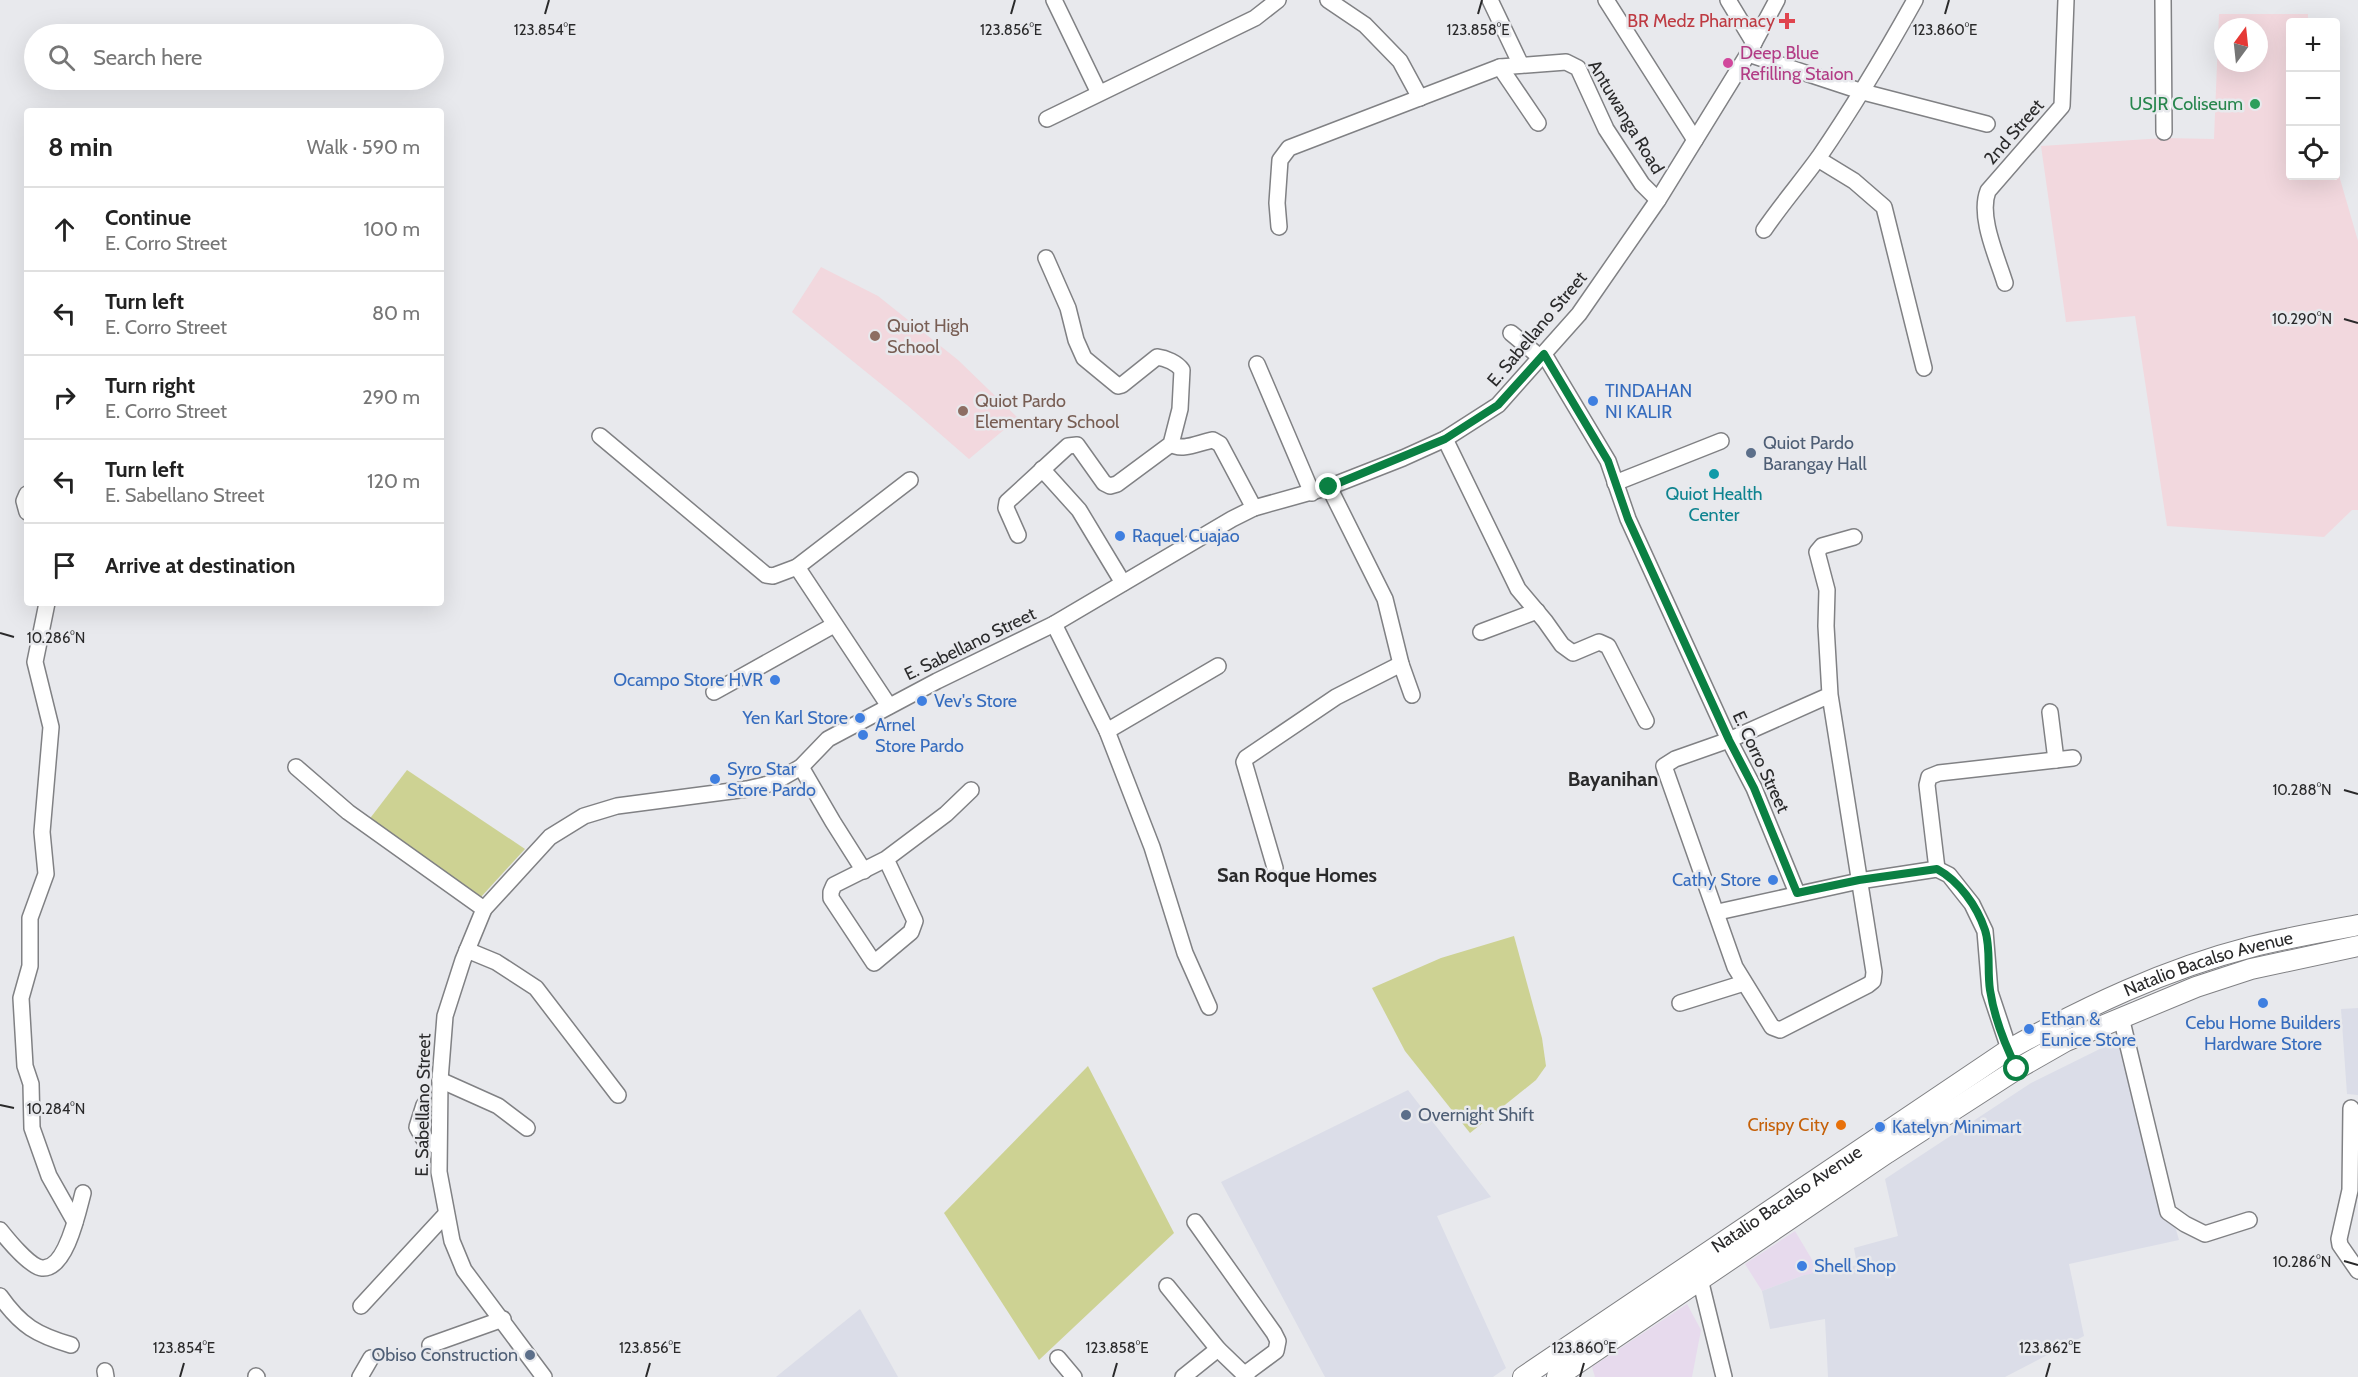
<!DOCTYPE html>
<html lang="en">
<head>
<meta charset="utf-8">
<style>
	body { margin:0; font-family:Cabin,sans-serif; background:#f2f2f2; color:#222 }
	.controls { position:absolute; right:18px; top:18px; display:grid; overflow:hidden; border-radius:6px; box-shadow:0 6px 24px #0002 }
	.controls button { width:54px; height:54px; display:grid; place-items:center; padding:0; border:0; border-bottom:2px solid #e0e0e0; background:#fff; color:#222; font:30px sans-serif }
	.compass { position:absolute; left:2214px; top:18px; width:54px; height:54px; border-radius:50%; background:#fff; box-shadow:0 6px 24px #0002; rotate:15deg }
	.stop { position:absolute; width:18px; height:18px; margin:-14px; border:4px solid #0b8043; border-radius:50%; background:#fff }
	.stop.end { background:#0b8043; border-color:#fff; box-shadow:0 2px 6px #0008 }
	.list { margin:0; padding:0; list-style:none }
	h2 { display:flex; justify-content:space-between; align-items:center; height:78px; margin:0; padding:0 24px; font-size:26px }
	h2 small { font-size:20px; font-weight:400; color:#767676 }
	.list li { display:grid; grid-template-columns:39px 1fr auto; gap:18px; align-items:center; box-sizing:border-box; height:84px; padding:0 24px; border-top:2px solid #e0e0e0 }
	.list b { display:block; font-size:22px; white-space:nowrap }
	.list p { margin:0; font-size:20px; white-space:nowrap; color:#767676 }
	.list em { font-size:20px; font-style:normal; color:#767676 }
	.icon { flex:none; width:33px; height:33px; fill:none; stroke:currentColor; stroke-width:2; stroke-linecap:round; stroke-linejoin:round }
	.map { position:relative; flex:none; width:2358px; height:1377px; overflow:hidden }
	.search { position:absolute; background:#fff; box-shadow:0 6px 24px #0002; left:24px; top:24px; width:420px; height:66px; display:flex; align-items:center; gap:15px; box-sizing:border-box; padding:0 21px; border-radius:33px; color:#767676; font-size:22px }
	.panel { position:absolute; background:#fff; box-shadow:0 6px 24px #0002; left:24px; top:108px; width:420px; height:498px; border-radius:6px }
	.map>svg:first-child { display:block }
</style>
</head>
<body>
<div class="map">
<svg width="2358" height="1377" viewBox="0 0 2358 1377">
	<rect width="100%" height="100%" fill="#e8e9ed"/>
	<!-- commercial -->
	<g fill="#e7daed">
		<polygon points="1795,1231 1820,1273 1804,1275 1762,1291 1745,1264"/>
		<polygon points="1687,1304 1701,1330 1692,1377 1595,1377 1592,1367"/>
	</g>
	<!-- built -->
	<g fill="#dbdde8">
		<polygon points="2358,1008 2358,1095 2347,1094 2341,1009"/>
		<polygon points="2122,1038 2179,1240 2069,1264 2084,1336 2005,1377 1828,1377 1825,1319 1770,1329 1762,1291 1804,1275 1857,1265 1854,1248 1898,1236 1885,1179 2031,1083"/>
		<polygon points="1408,1090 1491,1197 1437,1216 1506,1368 1493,1377 1325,1377 1221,1182"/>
		<polygon points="860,1309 898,1377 776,1377"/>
	</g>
	<!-- education -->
	<g fill="#f2d8de" fill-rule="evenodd">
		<path d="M2219,14H2308V22H2290V176H2336V165L2358,241V510H2352L2324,537L2167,526L2135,316L2066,322L2041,146L2164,138L2214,139ZM2223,27H2259V63H2223Z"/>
		<polygon points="821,267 878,296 958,360 1018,418 969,459 907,405 792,312"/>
	</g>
	<!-- green -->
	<g fill="#cdd293">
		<polygon points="407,770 525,849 481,897 368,821"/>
		<polygon points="1514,936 1542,1038 1546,1066 1536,1080 1470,1133 1405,1051 1372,988 1441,958"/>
		<polygon points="1088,1066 1174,1233 1039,1360 944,1213"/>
	</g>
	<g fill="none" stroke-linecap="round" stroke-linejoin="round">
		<!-- minor casing -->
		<g stroke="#808184" stroke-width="18">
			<g id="minor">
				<polyline points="1054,0 1099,93"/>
				<polyline points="1328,0 1365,25 1400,61 1420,98"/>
				<polyline points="1490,0 1521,65"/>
				<polyline points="1606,0 1695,140"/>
				<polyline points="1728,0 1754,43"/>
				<polyline points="2163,0 2164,132"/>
				<polyline points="1748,54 1863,92 1987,124"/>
				<polyline points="1500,67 1538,123"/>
				<polyline points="1047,119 1255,18 1278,0"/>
				<polyline points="1818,159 1854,181 1884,207 1924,368"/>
				<polyline points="1279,227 1277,203 1280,160 1289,148 1500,67 1566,62 1578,68 1606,129 1642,184 1658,200"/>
				<path d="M1764,230C1781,205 1801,182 1819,157C1854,106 1885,54 1915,0"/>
				<path d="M2005,283C1997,257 1978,216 1988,191L2062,106L2066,0"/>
				<polyline points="1511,333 1541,358"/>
				<polyline points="1544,354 1608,461 1628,519 1729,740 1754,788 1797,893"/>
				<polyline points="1257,364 1312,493"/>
				<polyline points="600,436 766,575 773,576 797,567 910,480"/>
				<polyline points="1445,439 1518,589 1545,621 1562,645 1573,653 1599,642 1608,646 1646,721"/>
				<path d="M1171,444C1182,452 1200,442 1213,440L1220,444L1254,508"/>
				<polyline points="1042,469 1079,510 1123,583"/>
				<polyline points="1615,483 1721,441"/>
				<polyline points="1329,487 1385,599 1401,664 1412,695"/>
				<polyline points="27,494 24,501 27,512"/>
				<path d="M1018,535L1006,508L1007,502L1068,446L1077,445L1104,483L1110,486L1117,484L1171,444L1180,409L1182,370C1177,363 1166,358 1157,357L1122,385L1118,386L1084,358L1076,340L1068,308L1046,258"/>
				<polyline points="797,567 889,706"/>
				<polyline points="47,603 35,662 51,727 42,832 46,874 30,918 30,966 21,998 25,1066 31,1084 32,1128 49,1176 75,1222"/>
				<polyline points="1054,624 1107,731 1152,847 1185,953 1209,1007"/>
				<polyline points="1481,632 1537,611"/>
				<polyline points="714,692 834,625"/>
				<polyline points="1830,695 1729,740 1675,759 1664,766 1735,967 1772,1027 1780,1030 1868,985 1873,981 1874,972 1830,695 1826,626 1827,590 1817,552 1822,546 1854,537"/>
				<polyline points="2050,712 2056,760"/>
				<polyline points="1107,731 1218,666"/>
				<polyline points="296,767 348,812 484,909"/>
				<polyline points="801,767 833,822 864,871"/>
				<polyline points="886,859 915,921 911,932 874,963 831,898 831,892 834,885 886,859 946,814 971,790"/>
				<polyline points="1275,868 1244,762 1246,758 1336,697 1401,664"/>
				<polyline points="1937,869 1927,785 1929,777 1939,773 2073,758"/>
				<polyline points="1718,912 1859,881 1937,869 1949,875 1972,904 1985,931 1990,992 2012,1058"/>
				<polyline points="467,950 496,962 536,988 618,1095"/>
				<polyline points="1680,1003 1744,983"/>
				<polyline points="2121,1017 2168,1212 2185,1224 2205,1234 2249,1220"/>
				<polyline points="440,1080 498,1106 527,1128"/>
				<polyline points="424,1105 417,1127 423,1138 438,1147"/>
				<polyline points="2351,1108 2350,1190 2339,1239 2340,1245 2358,1271"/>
				<polyline points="1195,1222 1274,1333 1278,1341 1276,1351 1245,1374"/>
				<path d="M0,1230C8,1240 30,1267 42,1268C66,1270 78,1212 83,1193"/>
				<polyline points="1700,1279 1724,1377"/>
				<polyline points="1167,1286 1218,1349 1247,1377"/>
				<path d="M0,1296C21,1326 37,1335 71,1345"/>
				<polyline points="361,1306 446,1214"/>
				<polyline points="430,1345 503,1319"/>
				<polyline points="1058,1358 1074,1377"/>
				<polyline points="105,1371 106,1377"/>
				<polyline points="256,1376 257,1377"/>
				<polyline points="360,1377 371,1358"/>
				<polyline points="544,1377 464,1270 452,1241 439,1172 440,1080 445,1016 463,960 484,909 550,837 584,816 617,806 747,789 773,783 801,767 828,739 937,681 1054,624 1232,519 1254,508 1329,487 1403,458 1445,439 1498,405 1579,314 1658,200 1748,54 1777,0"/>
				<polyline points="1183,1377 1218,1349"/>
			</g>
		</g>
		<!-- major casing -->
		<g stroke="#808184" stroke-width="22">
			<g id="major">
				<path id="s1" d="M1523,1377L2008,1050C2085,1007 2165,969 2251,947C2286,938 2322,932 2358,925"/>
				<polyline points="1557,1377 1887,1153 2017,1069 2066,1041 2196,987 2251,969 2358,946"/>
			</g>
		</g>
		<!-- minor -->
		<use href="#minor" stroke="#fff" stroke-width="15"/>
		<!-- major -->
		<use href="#major" stroke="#fff" stroke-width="20"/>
	</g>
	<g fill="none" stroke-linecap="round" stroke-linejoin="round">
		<!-- route -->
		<path stroke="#0b8043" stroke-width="8" d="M1329,487L1445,439L1498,405L1544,354L1608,461L1628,519L1729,740L1754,788L1797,893L1859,880L1937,869C1959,881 1977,906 1985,930C1991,948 1987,971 1990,990C1994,1016 2005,1045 2017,1069"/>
	</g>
	<!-- ticks -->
	<path fill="none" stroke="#2a2a2b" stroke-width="2" d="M545,14L549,0M1011,14L1015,0M1478,14L1482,0M1945,14L1949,0M2344,319L2358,323M0,633L14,637M2344,790L2358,794M0,1105L14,1108M2344,1261L2358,1265M180,1377L184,1363M646,1377L650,1363M1113,1377L1117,1363M1580,1377L1584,1363M2046,1377L2050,1363"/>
	<!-- markers -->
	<path fill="#e0444e" stroke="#e8e9ed" stroke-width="2" d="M1784 12h6v6h6v6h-6v6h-6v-6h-6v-6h6z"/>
	<circle fill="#d1479c" stroke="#e8e9ed" stroke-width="2" cx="1728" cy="63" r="6"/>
	<circle fill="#2e9e5b" stroke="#e8e9ed" stroke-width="2" cx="2255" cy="104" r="6"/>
	<g fill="#8d6e63" stroke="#e8e9ed" stroke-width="2">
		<circle cx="875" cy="336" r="6"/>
		<circle cx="963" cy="411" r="6"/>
	</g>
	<g fill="#3f7fe0" stroke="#e8e9ed" stroke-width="2">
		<circle cx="1593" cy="401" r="6"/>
		<circle cx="1120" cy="536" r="6"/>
		<circle cx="775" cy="680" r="6"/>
		<circle cx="922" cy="701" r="6"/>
		<circle cx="860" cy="718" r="6"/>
		<circle cx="863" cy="735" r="6"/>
		<circle cx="715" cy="779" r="6"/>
		<circle cx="1773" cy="880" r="6"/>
		<circle cx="2263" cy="1003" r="6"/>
		<circle cx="2029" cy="1029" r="6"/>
		<circle cx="1880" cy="1127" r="6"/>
		<circle cx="1802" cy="1266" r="6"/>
	</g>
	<g fill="#5c6f8a" stroke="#e8e9ed" stroke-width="2">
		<circle cx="1751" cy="453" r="6"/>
		<circle cx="1406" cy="1115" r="6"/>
		<circle cx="530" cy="1355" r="6"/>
	</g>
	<circle fill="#0f9aa8" stroke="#e8e9ed" stroke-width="2" cx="1714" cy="474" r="6"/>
	<circle fill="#e8710a" stroke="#e8e9ed" stroke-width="2" cx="1841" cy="1125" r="6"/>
	<g text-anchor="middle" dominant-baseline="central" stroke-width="5" stroke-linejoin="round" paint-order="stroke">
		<!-- health labels -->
		<g font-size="18" fill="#be3a42" stroke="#e8e9ed" text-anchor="end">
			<text x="1775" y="21">BR Medz Pharmacy</text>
		</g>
		<!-- hotel labels -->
		<g font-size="18" fill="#b23c85" stroke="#e8e9ed" text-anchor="start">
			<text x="1740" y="53">Deep Blue<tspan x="1740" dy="21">Refilling Staion</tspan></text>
		</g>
		<!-- leisure labels -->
		<g font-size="18" fill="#27864d" stroke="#e8e9ed" text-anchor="end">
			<text x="2243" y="104">USJR Coliseum</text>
		</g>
		<!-- street labels -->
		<g font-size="18" fill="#2a2a2b" stroke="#e8e9ed">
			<text transform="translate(1626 117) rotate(59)">Antuwanga Road</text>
			<text transform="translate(2014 132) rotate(-49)">2nd Street</text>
			<text transform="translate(1537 329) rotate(-50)">E. Sabellano Street</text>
			<text transform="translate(970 644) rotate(-26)">E. Sabellano Street</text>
			<text transform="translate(1761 762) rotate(65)">E. Corro Street</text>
			<text stroke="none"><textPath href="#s1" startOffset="804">Natalio Bacalso Avenue</textPath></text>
			<text transform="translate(423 1105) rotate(-89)">E. Sabellano Street</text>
			<text stroke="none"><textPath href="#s1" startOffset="318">Natalio Bacalso Avenue</textPath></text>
		</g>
		<!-- education labels -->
		<g font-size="18" fill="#785e54" stroke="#e8e9ed" text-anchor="start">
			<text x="887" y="326">Quiot High<tspan x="887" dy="21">School</tspan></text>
			<text x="975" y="401">Quiot Pardo<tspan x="975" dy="21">Elementary School</tspan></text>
		</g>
		<!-- shop labels -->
		<g font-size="18" fill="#366cbe" stroke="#e8e9ed" text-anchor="start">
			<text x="1605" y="391">TINDAHAN<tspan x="1605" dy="21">NI KALIR</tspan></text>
			<text x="1132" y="536">Raquel Cuajao</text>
			<text x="763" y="680" text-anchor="end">Ocampo Store HVR</text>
			<text x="934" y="701">Vev's Store</text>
			<text x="848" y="718" text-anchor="end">Yen Karl Store</text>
			<text x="875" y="725">Arnel<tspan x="875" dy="21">Store Pardo</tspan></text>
			<text x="727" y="769">Syro Star<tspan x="727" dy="21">Store Pardo</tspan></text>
			<text x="1761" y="880" text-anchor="end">Cathy Store</text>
			<text x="2041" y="1019">Ethan &amp;<tspan x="2041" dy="21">Eunice Store</tspan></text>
			<text x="2263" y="1023" text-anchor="middle">Cebu Home Builders<tspan x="2263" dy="21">Hardware Store</tspan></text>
			<text x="1892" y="1127">Katelyn Minimart</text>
			<text x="1814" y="1266">Shell Shop</text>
		</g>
		<!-- service labels -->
		<g font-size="18" fill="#4e5e75" stroke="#e8e9ed" text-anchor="start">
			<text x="1763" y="443">Quiot Pardo<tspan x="1763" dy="21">Barangay Hall</tspan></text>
			<text x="1418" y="1115">Overnight Shift</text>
			<text x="518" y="1355" text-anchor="end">Obiso Construction</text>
		</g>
		<!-- culture labels -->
		<g font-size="18" fill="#0d838f" stroke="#e8e9ed">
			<text x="1714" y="494">Quiot Health<tspan x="1714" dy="21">Center</tspan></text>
		</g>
		<!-- food labels -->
		<g font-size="18" fill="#c56008" stroke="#e8e9ed" text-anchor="end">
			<text x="1829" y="1125">Crispy City</text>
		</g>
		<!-- neighbourhood labels -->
		<g font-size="20" font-weight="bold" fill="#2a2a2b" stroke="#e8e9ed">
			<text x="1613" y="779">Bayanihan</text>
			<text x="1297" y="875">San Roque Homes</text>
		</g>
	</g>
	<g font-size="15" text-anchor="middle" fill="#2a2a2b" stroke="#e8e9ed" stroke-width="5" stroke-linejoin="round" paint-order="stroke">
		<text x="545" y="35">123.854°E</text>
		<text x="1011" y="35">123.856°E</text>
		<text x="1478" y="35">123.858°E</text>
		<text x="1945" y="35">123.860°E</text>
		<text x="2302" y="324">10.290°N</text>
		<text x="56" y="643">10.286°N</text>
		<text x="2302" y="795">10.288°N</text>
		<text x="56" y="1114">10.284°N</text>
		<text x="2302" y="1267">10.286°N</text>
		<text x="184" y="1353">123.854°E</text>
		<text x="650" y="1353">123.856°E</text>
		<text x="1117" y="1353">123.858°E</text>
		<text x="1584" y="1353">123.860°E</text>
		<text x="2050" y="1353">123.862°E</text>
	</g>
</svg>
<div class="controls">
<button>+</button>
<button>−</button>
<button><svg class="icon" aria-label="locate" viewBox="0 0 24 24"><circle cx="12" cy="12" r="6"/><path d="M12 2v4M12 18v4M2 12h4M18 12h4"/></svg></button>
</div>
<svg class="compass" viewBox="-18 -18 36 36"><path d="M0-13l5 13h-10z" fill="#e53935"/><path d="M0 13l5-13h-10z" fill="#767676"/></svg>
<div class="stop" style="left:2017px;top:1069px"></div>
<div class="stop end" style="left:1329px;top:487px"></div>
<div class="search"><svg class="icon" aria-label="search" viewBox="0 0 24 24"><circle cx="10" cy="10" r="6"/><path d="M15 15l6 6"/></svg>Search here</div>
<section class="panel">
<h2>8 min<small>Walk · 590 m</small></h2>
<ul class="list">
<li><svg class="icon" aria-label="ahead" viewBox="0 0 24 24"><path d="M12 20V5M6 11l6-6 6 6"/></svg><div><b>Continue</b><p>E. Corro Street</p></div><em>100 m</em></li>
<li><svg class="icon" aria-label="left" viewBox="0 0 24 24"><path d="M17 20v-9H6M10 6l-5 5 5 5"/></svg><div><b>Turn left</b><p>E. Corro Street</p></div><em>80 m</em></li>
<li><svg class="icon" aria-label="right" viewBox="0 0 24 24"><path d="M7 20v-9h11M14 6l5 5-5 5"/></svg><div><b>Turn right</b><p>E. Corro Street</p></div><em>290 m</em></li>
<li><svg class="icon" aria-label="left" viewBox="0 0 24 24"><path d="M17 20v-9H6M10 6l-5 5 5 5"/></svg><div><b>Turn left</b><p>E. Sabellano Street</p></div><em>120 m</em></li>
<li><svg class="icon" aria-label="arrive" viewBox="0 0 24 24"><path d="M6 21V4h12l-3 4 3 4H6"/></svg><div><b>Arrive at destination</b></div></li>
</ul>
</section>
</div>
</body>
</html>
